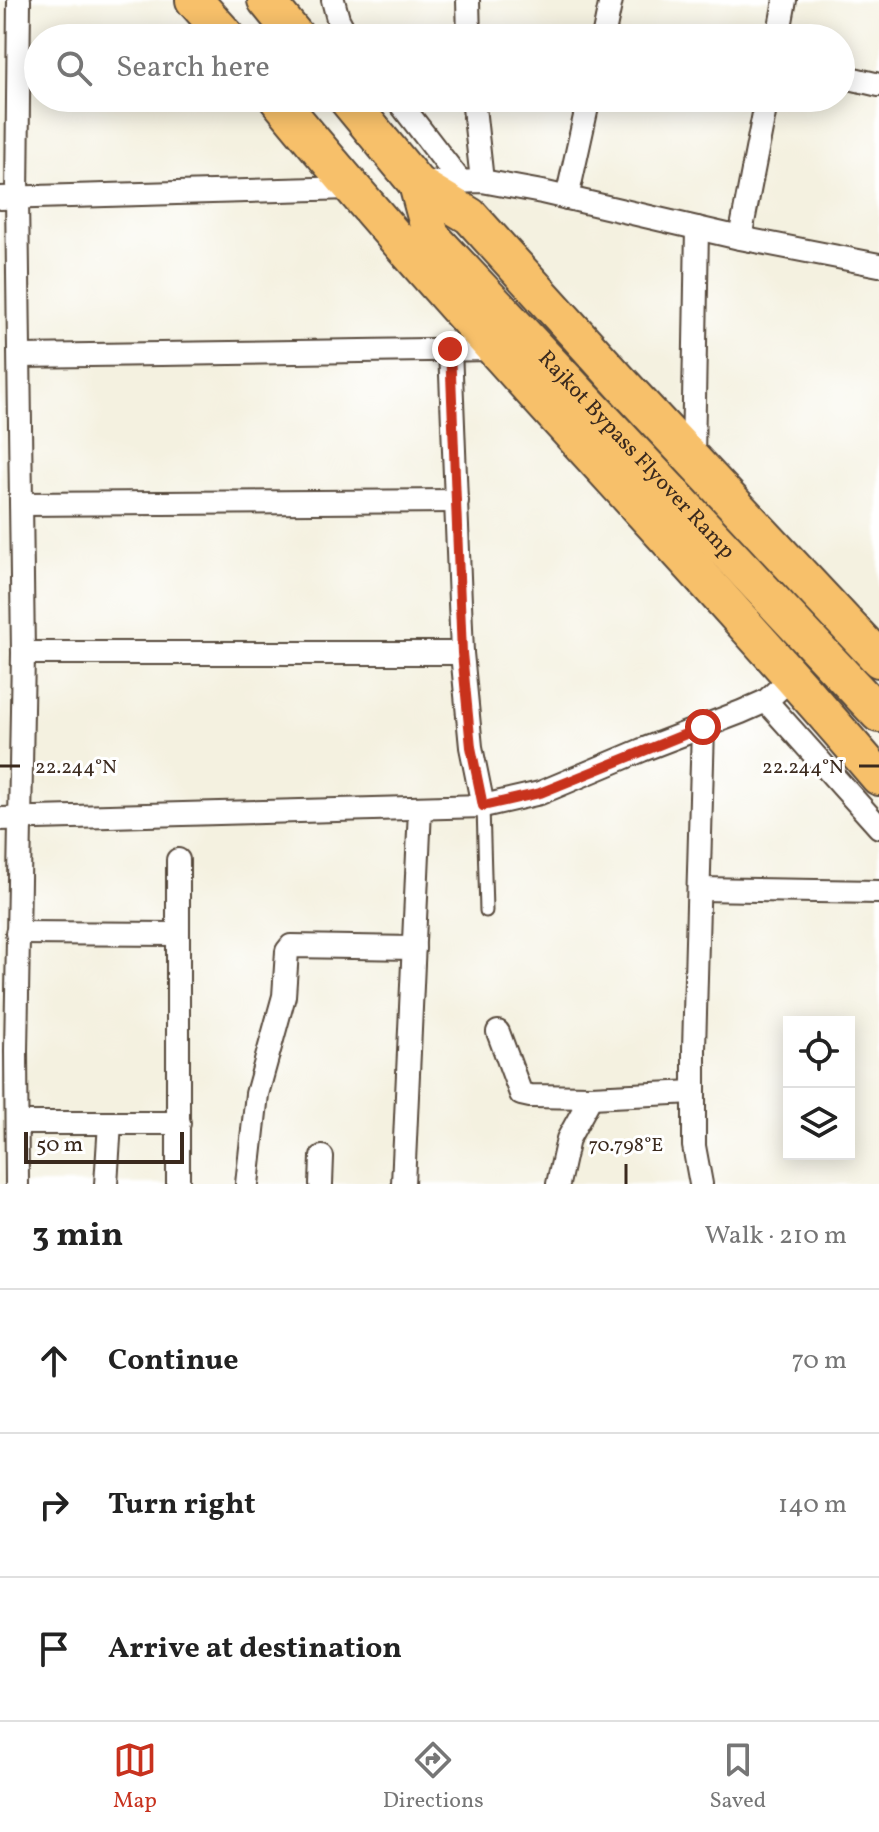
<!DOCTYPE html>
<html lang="en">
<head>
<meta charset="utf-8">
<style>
	body { margin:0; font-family:Vollkorn,serif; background:#f2f2f2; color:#222 }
	.controls { position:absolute; right:24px; bottom:24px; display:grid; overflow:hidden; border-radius:0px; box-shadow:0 4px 20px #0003 }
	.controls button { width:72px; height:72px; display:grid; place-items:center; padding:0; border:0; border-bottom:2px solid #e0e0e0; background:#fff; color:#222; font:40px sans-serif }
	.scale { position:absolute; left:24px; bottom:20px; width:160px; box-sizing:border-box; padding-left:8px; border:4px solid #3b2a1e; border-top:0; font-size:22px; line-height:28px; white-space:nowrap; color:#3b2a1e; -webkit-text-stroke:6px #fff; paint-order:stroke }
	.stop { position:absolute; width:24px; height:24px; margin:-18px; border:6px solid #c8321e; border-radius:50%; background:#fff }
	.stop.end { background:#c8321e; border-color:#fff; box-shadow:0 2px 8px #0008 }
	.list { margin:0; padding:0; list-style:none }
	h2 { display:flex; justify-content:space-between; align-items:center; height:104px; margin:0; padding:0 32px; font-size:34px }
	h2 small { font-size:26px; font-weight:400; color:#767676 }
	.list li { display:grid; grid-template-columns:52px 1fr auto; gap:24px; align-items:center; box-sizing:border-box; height:144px; padding:0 32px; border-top:2px solid #e0e0e0 }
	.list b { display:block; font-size:30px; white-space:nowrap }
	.list em { font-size:26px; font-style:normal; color:#767676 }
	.icon { flex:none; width:44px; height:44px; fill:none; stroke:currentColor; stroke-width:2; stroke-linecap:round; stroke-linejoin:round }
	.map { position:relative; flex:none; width:879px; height:1184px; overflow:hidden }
	.search { position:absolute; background:#fff; box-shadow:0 4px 20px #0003; left:24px; right:24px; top:24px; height:88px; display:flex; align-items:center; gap:20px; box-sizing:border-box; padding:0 28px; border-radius:44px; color:#767676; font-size:30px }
	.sheet { height:536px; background:#fff }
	nav { display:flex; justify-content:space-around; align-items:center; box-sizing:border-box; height:112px; border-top:2px solid #e0e0e0; background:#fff; font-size:22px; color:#767676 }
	nav a { display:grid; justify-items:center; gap:4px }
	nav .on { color:#c8321e }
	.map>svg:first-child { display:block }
</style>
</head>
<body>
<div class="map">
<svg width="879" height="1184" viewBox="0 0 879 1184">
	<rect width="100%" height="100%" fill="#fff"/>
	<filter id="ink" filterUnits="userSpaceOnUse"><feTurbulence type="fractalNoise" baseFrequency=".0125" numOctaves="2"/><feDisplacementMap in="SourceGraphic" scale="16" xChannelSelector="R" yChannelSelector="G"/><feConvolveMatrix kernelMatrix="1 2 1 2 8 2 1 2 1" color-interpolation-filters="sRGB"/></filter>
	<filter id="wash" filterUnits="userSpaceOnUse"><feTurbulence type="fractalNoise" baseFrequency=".006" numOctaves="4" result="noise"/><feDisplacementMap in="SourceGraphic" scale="32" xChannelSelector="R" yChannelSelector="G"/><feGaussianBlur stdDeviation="1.8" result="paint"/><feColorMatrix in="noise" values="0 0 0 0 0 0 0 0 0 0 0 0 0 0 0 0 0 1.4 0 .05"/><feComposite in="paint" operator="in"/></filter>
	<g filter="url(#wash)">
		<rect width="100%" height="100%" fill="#f4f1e0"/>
	</g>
	<g filter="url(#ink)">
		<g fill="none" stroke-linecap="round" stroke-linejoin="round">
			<!-- service casing -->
			<g stroke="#57483b" stroke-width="15">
				<polyline id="service" points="483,806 486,911"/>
			</g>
			<!-- minor casing -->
			<g stroke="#57483b" stroke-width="26">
				<g id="minor">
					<polyline points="333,0 338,19 348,38"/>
					<polyline points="468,0 469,38"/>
					<polyline points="603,38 611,0"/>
					<polyline points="778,38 785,0"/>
					<polyline points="841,76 879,85"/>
					<polyline points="396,98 460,181"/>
					<polyline points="473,98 482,181"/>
					<polyline points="421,183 482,181 542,192 740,238 879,265"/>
					<polyline points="0,198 351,188"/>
					<polyline points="567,198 589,98"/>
					<polyline points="740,238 767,98"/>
					<polyline points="450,349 462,653 471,747 483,806"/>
					<polyline points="21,356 493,349"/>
					<polyline points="693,459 697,228"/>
					<polyline points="22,504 457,501"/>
					<polyline points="23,653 462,653"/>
					<polyline points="766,701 879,827"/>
					<polyline points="0,819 483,806 540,793 642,750 741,712 766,701 793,676"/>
					<polyline points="178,860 178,1184"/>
					<polyline points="699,889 879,892"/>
					<polyline points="17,933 177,934"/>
					<polyline points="498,1032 521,1094 530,1096 591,1097 694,1092"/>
					<polyline points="17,1123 179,1123"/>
					<polyline points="17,1184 16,1051 23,653 17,197 19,0"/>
					<polyline points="106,1184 110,1123"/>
					<polyline points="247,1184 257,1094 284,996 287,951 291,946 414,948"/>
					<polyline points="321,1184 322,1157"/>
					<polyline points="403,1184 420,809"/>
					<polyline points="558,1184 568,1139 591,1097"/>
					<polyline points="701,1184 694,1146 694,1049 703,727"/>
				</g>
			</g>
			<!-- trunk casing -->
			<g stroke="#57483b" stroke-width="40">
				<g id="trunk">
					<polyline points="194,0 228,38"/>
					<polyline points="266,0 297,38"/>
					<path d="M277,98C469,332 682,547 879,777"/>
					<polyline points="346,98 417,184 470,216 622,384 879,659"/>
					<path id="s1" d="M417,184L431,236L879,714"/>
				</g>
			</g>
			<!-- service -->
			<use href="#service" stroke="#fff" stroke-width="11"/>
			<!-- minor -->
			<use href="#minor" stroke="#fff" stroke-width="22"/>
			<!-- trunk -->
			<use href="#trunk" stroke="#f7c06b" stroke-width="36"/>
		</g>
	</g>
	<g fill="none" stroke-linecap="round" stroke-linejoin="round" filter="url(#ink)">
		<!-- route -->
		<polyline stroke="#c8321e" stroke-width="10" points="450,349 462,653 471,747 483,806 540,793 703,727"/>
	</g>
	<!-- ticks -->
	<path fill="none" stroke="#3b2a1e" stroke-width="3" d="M0,766H20M859,766H879M626,1164V1184"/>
	<g text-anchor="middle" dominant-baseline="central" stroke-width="6" stroke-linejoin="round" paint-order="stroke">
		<!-- street labels -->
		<g font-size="22" fill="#3b2a1e" stroke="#fff">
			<text stroke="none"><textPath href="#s1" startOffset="354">Rajkot Bypass Flyover Ramp</textPath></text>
		</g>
	</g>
	<g font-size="20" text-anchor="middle" fill="#3b2a1e" stroke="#fff" stroke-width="6" stroke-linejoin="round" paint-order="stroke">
		<text x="76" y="773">22.244°N</text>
		<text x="803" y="773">22.244°N</text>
		<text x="626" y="1151">70.798°E</text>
	</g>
</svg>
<div class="controls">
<button><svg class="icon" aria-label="locate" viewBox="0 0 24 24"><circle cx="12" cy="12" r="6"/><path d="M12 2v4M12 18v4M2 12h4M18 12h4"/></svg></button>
<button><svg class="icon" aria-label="layers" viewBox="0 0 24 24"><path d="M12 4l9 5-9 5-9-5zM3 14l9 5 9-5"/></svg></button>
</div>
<div class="scale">50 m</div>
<div class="stop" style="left:703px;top:727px"></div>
<div class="stop end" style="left:450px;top:349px"></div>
<div class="search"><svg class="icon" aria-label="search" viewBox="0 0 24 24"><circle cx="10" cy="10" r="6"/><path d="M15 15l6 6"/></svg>Search here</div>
</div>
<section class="sheet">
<h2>3 min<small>Walk · 210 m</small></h2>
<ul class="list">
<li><svg class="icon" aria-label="ahead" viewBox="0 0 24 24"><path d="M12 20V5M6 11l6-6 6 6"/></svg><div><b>Continue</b></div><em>70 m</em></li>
<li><svg class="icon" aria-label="right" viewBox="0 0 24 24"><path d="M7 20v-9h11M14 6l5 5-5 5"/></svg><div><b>Turn right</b></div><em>140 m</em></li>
<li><svg class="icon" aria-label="arrive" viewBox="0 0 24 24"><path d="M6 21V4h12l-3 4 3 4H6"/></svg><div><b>Arrive at destination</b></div></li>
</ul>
</section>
<nav>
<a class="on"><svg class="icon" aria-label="map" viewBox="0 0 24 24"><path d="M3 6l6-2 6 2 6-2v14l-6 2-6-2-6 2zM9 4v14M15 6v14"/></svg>Map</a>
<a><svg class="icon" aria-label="directions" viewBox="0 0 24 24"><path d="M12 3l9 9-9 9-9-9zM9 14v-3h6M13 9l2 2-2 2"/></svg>Directions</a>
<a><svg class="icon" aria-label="saved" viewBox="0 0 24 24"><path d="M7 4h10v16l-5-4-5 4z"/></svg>Saved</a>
</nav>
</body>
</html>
